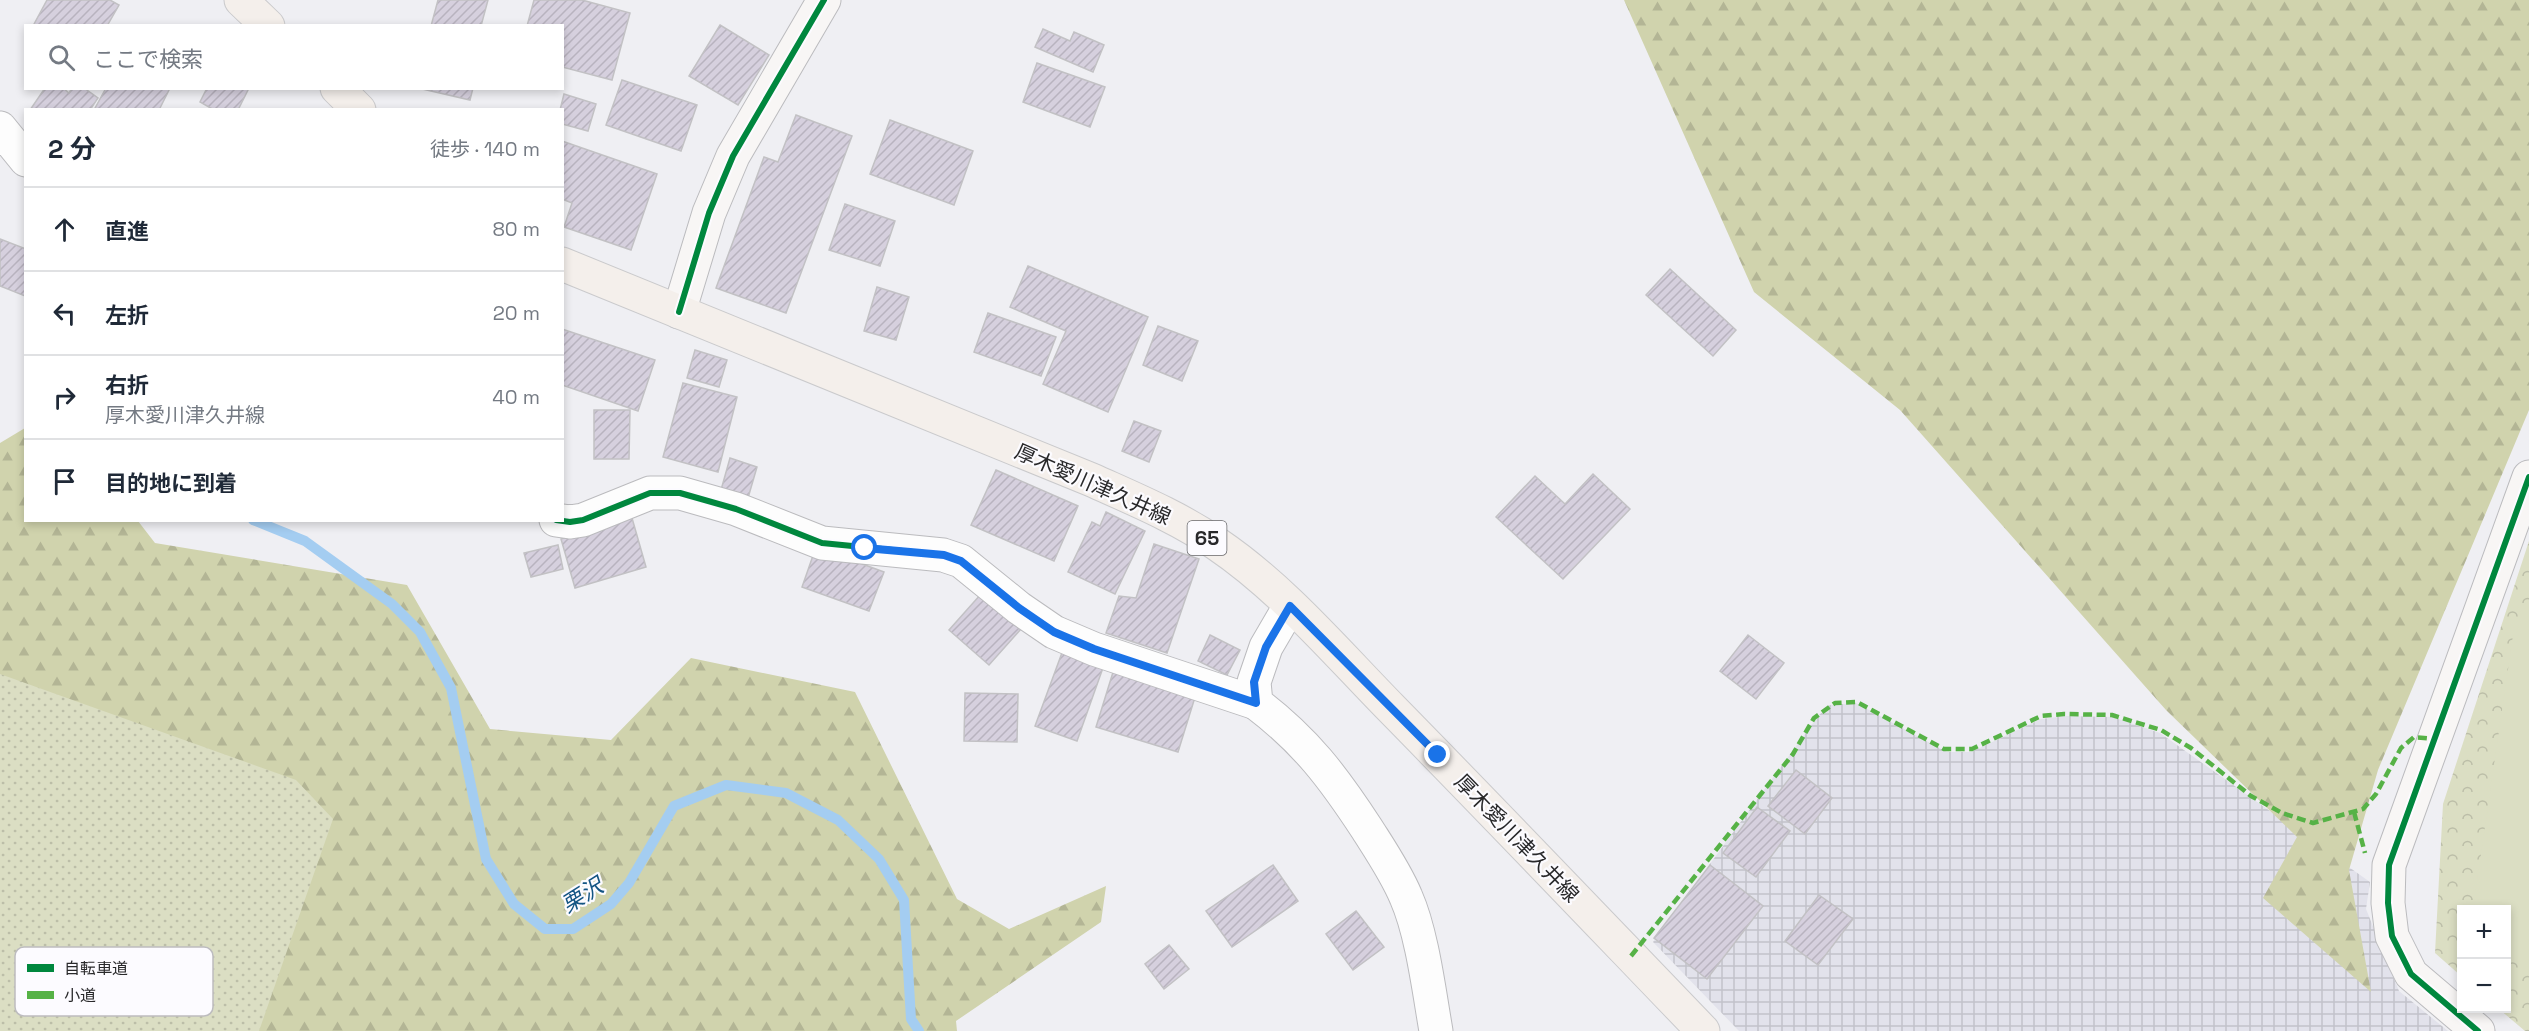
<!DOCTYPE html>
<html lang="ja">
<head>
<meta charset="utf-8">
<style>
	body { margin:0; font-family:"Space Grotesk","Noto Sans JP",sans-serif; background:#f6f6f7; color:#1f2937 }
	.controls { position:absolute; right:18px; bottom:18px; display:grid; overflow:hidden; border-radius:0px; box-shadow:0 3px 9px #0003 }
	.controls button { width:54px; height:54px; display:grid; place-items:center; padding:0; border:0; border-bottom:2px solid #e0e1e3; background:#fff; color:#1f2937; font:30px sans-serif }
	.stop { position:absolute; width:18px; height:18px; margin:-14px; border:4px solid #1a73e8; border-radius:50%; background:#fff }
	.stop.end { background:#1a73e8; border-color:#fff; box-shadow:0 2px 6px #0008 }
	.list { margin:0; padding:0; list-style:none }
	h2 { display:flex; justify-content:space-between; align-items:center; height:78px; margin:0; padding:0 24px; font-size:26px }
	h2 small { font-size:20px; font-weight:400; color:#747a83 }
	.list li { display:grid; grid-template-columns:39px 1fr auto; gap:18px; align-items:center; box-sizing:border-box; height:84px; padding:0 24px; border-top:2px solid #e0e1e3 }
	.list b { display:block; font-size:22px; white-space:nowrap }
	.list p { margin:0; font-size:20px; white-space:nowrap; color:#747a83 }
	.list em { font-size:20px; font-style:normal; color:#747a83 }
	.icon { flex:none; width:33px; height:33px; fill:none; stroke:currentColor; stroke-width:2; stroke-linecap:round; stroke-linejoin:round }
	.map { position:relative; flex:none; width:2529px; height:1031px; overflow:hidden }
	.search { position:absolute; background:#fff; box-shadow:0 3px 9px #0003; left:24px; top:24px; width:540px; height:66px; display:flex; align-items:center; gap:15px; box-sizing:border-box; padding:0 21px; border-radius:0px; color:#747a83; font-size:22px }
	.panel { position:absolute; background:#fff; box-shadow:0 3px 9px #0003; left:24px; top:108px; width:540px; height:414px; border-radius:0px }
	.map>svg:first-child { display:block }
</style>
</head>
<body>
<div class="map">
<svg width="2529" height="1031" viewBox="0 0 2529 1031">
	<defs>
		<pattern id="industrial-grid" width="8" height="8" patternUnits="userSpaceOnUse" patternTransform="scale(1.5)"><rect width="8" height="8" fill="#e2e2eb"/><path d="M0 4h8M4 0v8" fill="none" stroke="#c2c2ca"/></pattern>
		<pattern id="grass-dots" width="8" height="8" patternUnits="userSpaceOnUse" patternTransform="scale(1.5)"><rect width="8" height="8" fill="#dbdec3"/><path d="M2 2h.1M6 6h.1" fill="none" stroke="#bcbea8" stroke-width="1.8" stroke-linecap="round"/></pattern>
		<pattern id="forest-firs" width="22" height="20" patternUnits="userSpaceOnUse" patternTransform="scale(1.5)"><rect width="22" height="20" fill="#d0d3ad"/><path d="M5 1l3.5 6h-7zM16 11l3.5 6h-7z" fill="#b3b595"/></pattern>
		<pattern id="park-crowns" width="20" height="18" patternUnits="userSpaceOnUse" patternTransform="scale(1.5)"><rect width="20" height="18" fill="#dbdec3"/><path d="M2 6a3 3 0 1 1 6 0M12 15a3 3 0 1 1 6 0" fill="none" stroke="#bcbea8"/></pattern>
		<pattern id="building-hatch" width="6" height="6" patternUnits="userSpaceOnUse" patternTransform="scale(1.5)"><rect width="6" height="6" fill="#d6d0de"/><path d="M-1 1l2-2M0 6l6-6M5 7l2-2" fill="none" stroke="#b8b3bf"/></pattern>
	</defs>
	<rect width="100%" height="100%" fill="#efeff3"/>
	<!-- industrial -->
	<polygon fill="url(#industrial-grid)" points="1856,703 1947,752 1971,752 2041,719 2066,716 2112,717 2160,733 2370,882 2366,909 2399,991 2448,1031 1739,1031 1653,942 1818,716 1830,705"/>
	<!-- grass -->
	<polygon fill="url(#grass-dots)" points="0,581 402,796 287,1031 0,1031"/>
	<!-- forest -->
	<g fill="url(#forest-firs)">
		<polygon points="1624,0 2529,0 2529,410 2378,770 2349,870 2371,992 2263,898 2297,837 2166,710 1900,410 1754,292"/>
		<polygon points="25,428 26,520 138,521 155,543 407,585 490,729 611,740 691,658 855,692 957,899 1009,929 1106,886 1101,922 956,1021 957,1031 259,1031 333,819 296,780 0,674 0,443"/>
	</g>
	<!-- park -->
	<polygon fill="url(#park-crowns)" points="2529,541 2529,1031 2525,1031 2499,1009 2506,1008 2506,910 2462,910 2461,976 2435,953 2443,804"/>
	<!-- garden -->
	<polygon fill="#dbdec3" points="2529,613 2529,976 2507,950 2506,910 2473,909 2513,635"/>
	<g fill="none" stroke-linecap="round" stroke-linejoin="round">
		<!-- stream -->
		<polyline stroke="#a4cdf1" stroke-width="10" points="253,520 305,541 392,604 420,632 451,688 486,859 514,904 545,929 573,929 611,904 629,883 674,806 726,785 786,793 838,820 879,859 904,900 911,1019 919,1031"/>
	</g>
	<!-- building -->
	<g fill="url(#building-hatch)" stroke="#c2c1c4" stroke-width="1.5">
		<polygon points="47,0 110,0 119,5 107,26 33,26"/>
		<polygon points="438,0 488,0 481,26 431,26"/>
		<polygon points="534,0 582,0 630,13 612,80 562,67 562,26 527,26"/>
		<polygon points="720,25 769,55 738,105 689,76"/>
		<polygon points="1043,29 1070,41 1074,32 1104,45 1093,72 1035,47"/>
		<polygon points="1037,63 1105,87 1090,127 1023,102"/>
		<polygon points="622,80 697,105 681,151 606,125"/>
		<polygon points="45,88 63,88 69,93 72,88 84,88 98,98 90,110 30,110"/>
		<polygon points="106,88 170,88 159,110 94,110"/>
		<polygon points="207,88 249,88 238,110 214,110 200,102"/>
		<polygon points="418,88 473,88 470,100"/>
		<polygon points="564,94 596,104 588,131 562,124 562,110 560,110"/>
		<polygon points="796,115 852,136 786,313 716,288 764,157 778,162"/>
		<polygon points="890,120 973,151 954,205 870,174"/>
		<polygon points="562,141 657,174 631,250 564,227 572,203 562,199"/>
		<polygon points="845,204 895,221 880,266 829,250"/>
		<polygon points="0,239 26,249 25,296 0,286"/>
		<polygon points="1028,266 1148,317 1108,412 1043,384 1066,331 1010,307"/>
		<polygon points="1670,269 1736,330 1713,356 1646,295"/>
		<polygon points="877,287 909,297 896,340 864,331"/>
		<polygon points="988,313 1056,337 1041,376 974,352"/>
		<polygon points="1158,326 1198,341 1182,381 1143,365"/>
		<polygon points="562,329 655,360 638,411 562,385"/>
		<polygon points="695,350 727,360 719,387 687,378"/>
		<polygon points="683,383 737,397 718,472 663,457"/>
		<polygon points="594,410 630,410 629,459 594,459"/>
		<polygon points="1134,421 1161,431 1149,462 1122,451"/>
		<polygon points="730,458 757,467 748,498 721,490"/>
		<polygon points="996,470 1078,506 1054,561 971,525"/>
		<polygon points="1593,474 1630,509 1563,579 1496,517 1535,476 1565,504"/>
		<polygon points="1106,512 1145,531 1115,594 1068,572 1092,522 1100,526"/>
		<polygon points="632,518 646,567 575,588 561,539"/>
		<polygon points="1154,544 1199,559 1167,653 1106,633 1119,596 1136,598"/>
		<polygon points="558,545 563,569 531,577 524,553"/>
		<polygon points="816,547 884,572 869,611 802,587"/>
		<polygon points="981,594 1021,629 989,665 949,630"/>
		<polygon points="1210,635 1240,650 1227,675 1198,661"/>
		<polygon points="1748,635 1784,663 1756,699 1720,671"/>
		<polygon points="1063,650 1104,665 1077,741 1035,726"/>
		<polygon points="1114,669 1196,694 1178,752 1096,727"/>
		<polygon points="965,693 1018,694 1017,742 964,741"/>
		<polygon points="1796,770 1832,798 1805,834 1768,806"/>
		<polygon points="1757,807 1790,831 1756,877 1723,853"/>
		<polygon points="1273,865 1298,901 1232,947 1206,911"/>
		<polygon points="1710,865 1763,906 1707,979 1654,938"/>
		<polygon points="1819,895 1853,919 1818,965 1785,941"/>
		<polygon points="1356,911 1384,947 1353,970 1326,934"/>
		<polygon points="1169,945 1189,969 1164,989 1145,964"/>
	</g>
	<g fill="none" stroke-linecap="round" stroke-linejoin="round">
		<!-- street casing -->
		<g stroke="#bbbbbe" stroke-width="35">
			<g id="street">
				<polyline points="0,128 26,160"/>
				<polyline points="556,520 570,522 583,520 650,493 680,493 736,509 822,543 943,555 961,561 1019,608 1054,632 1094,649 1256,703"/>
				<path d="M1290,606L1266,647L1254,682L1256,703C1306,741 1333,777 1367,829C1381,851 1396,873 1406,897C1422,933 1429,991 1436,1031"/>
			</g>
		</g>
		<!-- secondary casing -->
		<g stroke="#bbbbbe" stroke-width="35">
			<g id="secondary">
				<polyline points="679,312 709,213 733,156 824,0"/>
				<polyline points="2478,1031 2411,974 2392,936 2388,903 2389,865 2529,477"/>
			</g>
		</g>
		<!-- primary casing -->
		<g stroke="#cacacc" stroke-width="35">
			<g id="primary">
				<polyline points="241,0 268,26"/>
				<polyline points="337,88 359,110"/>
				<path d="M562,264L1092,480C1134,499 1178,517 1217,544C1282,588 1336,652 1391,708C1496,815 1599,923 1703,1031"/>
			</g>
		</g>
		<!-- street -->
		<use href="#street" stroke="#fdfdfd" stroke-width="33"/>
		<!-- secondary -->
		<use href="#secondary" stroke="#f8f6f5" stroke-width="33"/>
		<!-- primary -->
		<use href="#primary" stroke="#f4efeb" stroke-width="33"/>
		<!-- quiet -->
		<g stroke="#56b246" stroke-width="4.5" stroke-dasharray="9 4.5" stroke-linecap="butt">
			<polyline points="2354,812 2365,853"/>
			<polyline points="1631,956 1793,754 1814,718 1835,703 1857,702 1944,749 1972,749 2041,716 2064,714 2112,715 2161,730 2191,748 2251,796 2282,813 2313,823 2363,809 2376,794 2401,748 2414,737 2434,739"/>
		</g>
		<!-- cycleway casing -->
		<g stroke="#fcfbff" stroke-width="10">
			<g id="cycleway">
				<polyline points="679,312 709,213 733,156 824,0"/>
				<polyline points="556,520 570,522 583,520 650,493 680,493 736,509 822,543 943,555 961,561 1019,608 1054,632 1094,649 1256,703"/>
				<polyline points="2478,1031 2411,974 2392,936 2388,903 2389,865 2529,477"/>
			</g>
		</g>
		<!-- cycleway -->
		<use href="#cycleway" stroke="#00873e" stroke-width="6"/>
	</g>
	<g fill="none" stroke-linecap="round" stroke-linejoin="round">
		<!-- route -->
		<polyline stroke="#1a73e8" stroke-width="8" points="865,548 944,555 961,561 1019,608 1054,632 1094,649 1256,703 1254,682 1266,647 1290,606 1438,755"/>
	</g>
	<g text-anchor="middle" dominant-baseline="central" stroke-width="4.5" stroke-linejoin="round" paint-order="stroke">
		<!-- shield labels -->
		<rect fill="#fcfbff" stroke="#68686b" stroke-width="1.5" x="1187.5" y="521" width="39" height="34" rx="4.5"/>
		<g font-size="20" font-weight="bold" fill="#29292b">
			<text x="1207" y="538">65</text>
		</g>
		<!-- street labels -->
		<g font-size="21" fill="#29292b" stroke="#fcfbff">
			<text transform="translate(1093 484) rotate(24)">厚木愛川津久井線</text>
			<text transform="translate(1517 838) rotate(46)">厚木愛川津久井線</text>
		</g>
		<!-- water labels -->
		<g font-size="22" font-style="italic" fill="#135483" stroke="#fcfbff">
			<text transform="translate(582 895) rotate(-32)">栗沢</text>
		</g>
	</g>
	<!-- legend -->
	<rect x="15" y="947" width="198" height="69" rx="9" fill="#fcfbff" stroke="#bdbcbf" stroke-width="1.5"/>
	<rect x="27" y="964" width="27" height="8" fill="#00873e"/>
	<rect x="27" y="991" width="27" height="8" fill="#56b246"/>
	<g font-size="16" fill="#29292b">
		<text x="64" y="974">自転車道</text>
		<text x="64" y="1001">小道</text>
	</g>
</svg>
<div class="controls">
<button>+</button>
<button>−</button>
</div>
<div class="stop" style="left:865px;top:548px"></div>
<div class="stop end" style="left:1438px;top:755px"></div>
<div class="search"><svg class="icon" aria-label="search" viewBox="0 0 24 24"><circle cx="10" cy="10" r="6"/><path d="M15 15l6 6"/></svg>ここで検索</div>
<section class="panel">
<h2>2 分<small>徒歩 · 140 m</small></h2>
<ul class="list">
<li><svg class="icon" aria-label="ahead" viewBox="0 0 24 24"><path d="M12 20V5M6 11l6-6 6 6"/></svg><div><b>直進</b></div><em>80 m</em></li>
<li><svg class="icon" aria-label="left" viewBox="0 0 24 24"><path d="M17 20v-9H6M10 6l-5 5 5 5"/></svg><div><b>左折</b></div><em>20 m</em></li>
<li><svg class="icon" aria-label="right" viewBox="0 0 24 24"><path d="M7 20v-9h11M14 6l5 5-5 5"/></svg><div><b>右折</b><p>厚木愛川津久井線</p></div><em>40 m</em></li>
<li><svg class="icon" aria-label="arrive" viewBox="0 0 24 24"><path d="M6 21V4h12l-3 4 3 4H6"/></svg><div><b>目的地に到着</b></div></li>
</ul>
</section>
</div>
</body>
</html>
